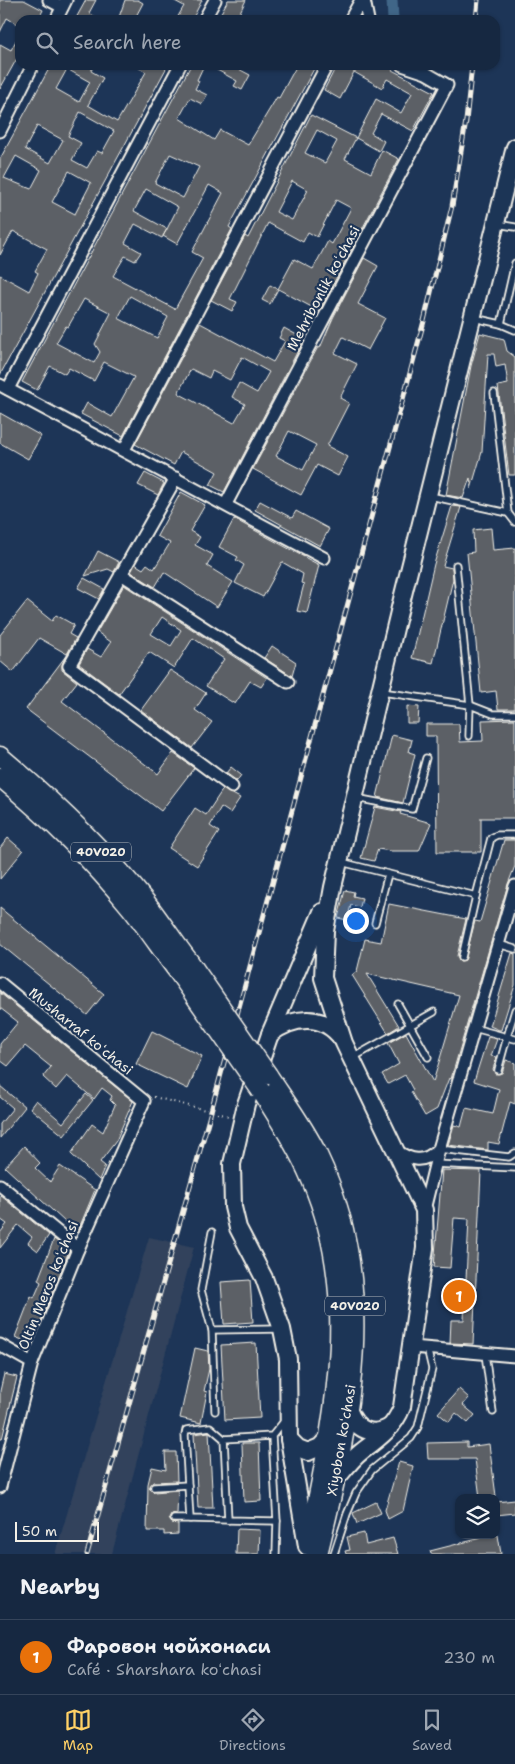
<!DOCTYPE html>
<html lang="en">
<head>
<meta charset="utf-8">
<style>
	body { margin:0; font-family:"Shantell Sans",sans-serif; background:#1f3048; color:#f1f3f6 }
	.controls { position:absolute; right:15px; bottom:15px; display:grid; overflow:hidden; border-radius:10px; box-shadow:0 1px 4px #0004 }
	.controls button { width:45px; height:45px; display:grid; place-items:center; padding:0; border:0; border-bottom:1px solid #35445a; background:#162841; color:#f1f3f6; font:25px sans-serif }
	.scale { position:absolute; left:15px; bottom:12px; width:84px; box-sizing:border-box; padding-left:5px; border:2px solid #f4f1e8; border-top:0; font-size:14px; line-height:18px; white-space:nowrap; color:#f4f1e8; -webkit-text-stroke:4px #1d3557; paint-order:stroke }
	.you { position:absolute; left:355px; top:920px; width:18px; height:18px; margin:-12px; border:4px solid #fff; border-radius:50%; background:#1a73e8; box-shadow:0 0 0 8px #1a73e833 }
	.badge { display:grid; place-items:center; width:32px; height:32px; border-radius:50%; background:#ffd166; color:#fff; font-size:16px; font-weight:700 }
	.pin { position:absolute; translate:-50% -50%; border:2px solid #fff; box-shadow:0 1px 5px #0006 }
	.list { margin:0; padding:0; list-style:none }
	h2 { display:flex; justify-content:space-between; align-items:center; height:65px; margin:0; padding:0 20px; font-size:21px }
	h2 small { font-size:16px; font-weight:400; color:#9ea6b1 }
	.list li { display:grid; grid-template-columns:32px 1fr auto; gap:15px; align-items:center; box-sizing:border-box; height:75px; padding:0 20px; border-top:1px solid #35445a }
	.list b { display:block; font-size:19px; white-space:nowrap }
	.list p { margin:0; font-size:16px; white-space:nowrap; color:#9ea6b1 }
	.list em { font-size:16px; font-style:normal; color:#9ea6b1 }
	.icon { flex:none; width:28px; height:28px; fill:none; stroke:currentColor; stroke-width:2; stroke-linecap:round; stroke-linejoin:round }
	.map { position:relative; flex:none; width:515px; height:1554px; overflow:hidden }
	.search { position:absolute; background:#162841; box-shadow:0 1px 4px #0004; left:15px; right:15px; top:15px; height:55px; display:flex; align-items:center; gap:12px; box-sizing:border-box; padding:0 18px; border-radius:15px; color:#9ea6b1; font-size:19px }
	.sheet { height:140px; background:#162841 }
	nav { display:flex; justify-content:space-around; align-items:center; box-sizing:border-box; height:70px; border-top:1px solid #35445a; background:#162841; font-size:14px; color:#9ea6b1 }
	nav a { display:grid; justify-items:center; gap:2px }
	nav .on { color:#ffd166 }
	.map>svg:first-child { display:block }
</style>
</head>
<body>
<div class="map">
<svg width="515" height="1554" viewBox="0 0 515 1554">
	<rect width="100%" height="100%" fill="#1d3557"/>
	<filter id="ink" filterUnits="userSpaceOnUse"><feTurbulence type="fractalNoise" baseFrequency=".02" numOctaves="2"/><feDisplacementMap in="SourceGraphic" scale="10" xChannelSelector="R" yChannelSelector="G"/><feConvolveMatrix kernelMatrix="1 2 1 2 8 2 1 2 1" color-interpolation-filters="sRGB"/></filter>
	<g filter="url(#ink)">
		<!-- built -->
		<polygon fill="#30425c" points="149,1237 194,1247 112,1554 55,1554"/>
		<g fill="none" stroke-linecap="round" stroke-linejoin="round">
			<!-- canal -->
			<polyline stroke="#416688" stroke-width="11" points="392,0 393,20"/>
		</g>
		<!-- building -->
		<g fill="#5b6066" stroke="#f4f1e8" fill-rule="evenodd">
			<polygon points="0,0 24,0 43,10 38,20 20,20 20,26 7,18 0,32"/>
			<polygon points="86,0 96,0 89,13 101,20 75,20"/>
			<polygon points="125,0 138,0 143,3 134,20 118,20"/>
			<polygon points="173,0 202,0 192,20 176,20 184,6"/>
			<polygon points="228,0 246,0 236,20 217,20"/>
			<polygon points="20,33 20,53 0,89 0,44 11,50"/>
			<path d="M51,65H94L91,71L103,78L88,105L117,122L146,72L134,65H168L0,375V275L29,291L38,273L35,271L47,249L13,231L0,255V159ZM67,69L90,82L79,102L56,89ZM80,112L114,131L102,153L97,151L87,168L72,160L81,143L68,136ZM37,126L63,140L50,163L25,149ZM16,156L41,170L31,189L4,178ZM69,171L91,183L75,214L52,202Z"/>
			<path d="M191,65H204L197,80L199,81L195,89L207,95L202,104L190,98L179,118L214,140L220,130L248,145L277,97L279,98L297,65H316L229,227L232,229L123,436L81,414L87,403L112,417L134,377L104,362L94,381L69,368L65,374L50,366L37,390L22,382ZM170,154L199,167L183,198L155,183ZM209,185L223,193L192,252L203,258L175,309L113,276L125,256L135,261L141,252L125,243L135,224L162,238L167,229L163,236L177,244ZM146,189L178,207L167,229L134,211ZM130,296L168,317L157,338L118,318ZM84,299L111,313L95,344L100,352L94,363L56,343L66,326L68,327Z"/>
			<polygon points="208,65 231,65 250,75 242,90 234,86 237,81"/>
			<polygon points="337,65 394,65 392,70 434,92 413,131 381,114 371,133 384,141 379,151 356,138 376,99 401,113 412,93 387,79 382,88 354,72 340,99 324,90"/>
			<path d="M311,115L356,138L345,159L371,173L382,150L399,159L319,311L278,289L294,259L313,269L328,241L332,244L351,208L336,200L317,237L308,232L303,242L268,223L230,299L237,302L232,311L211,300L245,236L248,238ZM317,130L337,141L325,163L305,153ZM292,181L308,190L292,220L276,212Z"/>
			<path d="M364,258L378,266L358,304L385,318L368,350L343,337L335,353L357,364L340,398L349,403L327,446L348,457L338,476L317,465L301,495L253,469L318,347L320,348L333,318ZM289,431L316,445L303,470L276,456Z"/>
			<polygon points="270,285 278,289 270,304 262,300"/>
			<path d="M200,323L273,362L285,341L279,338L284,328L304,339L224,492L210,485L217,472L181,452L174,465L135,444ZM242,357L269,372L257,393L239,383L232,397L245,404L234,423L178,393L191,369L209,378L212,371L230,380Z"/>
			<polygon points="480,333 504,339 507,351 515,357 515,475 509,475 498,386 508,384 505,365 496,367 494,354 488,354 482,452 471,489 470,478 463,498 446,495 471,366"/>
			<polygon points="0,413 41,436 28,459 0,443"/>
			<polygon points="145,473 164,483 158,495 138,485"/>
			<polygon points="181,492 205,505 190,531 200,537 195,545 213,555 207,566 233,582 217,607 164,572 155,587 131,572 135,564 143,569 147,564 154,569 170,543 157,536"/>
			<polygon points="260,501 292,518 296,511 329,529 320,546 255,510"/>
			<polygon points="452,506 461,507 443,566 452,568 453,579 433,663 412,658 434,564"/>
			<polygon points="234,519 319,565 307,613 297,611 304,584 301,583 303,574 282,562 263,597 235,583 244,565 236,560 238,557 219,547"/>
			<polygon points="491,528 493,550 515,548 515,709 498,709 496,691 481,693 467,553 474,552 473,530"/>
			<polygon points="98,551 119,562 114,572 108,569 85,576"/>
			<polygon points="84,578 104,589 99,599 78,588"/>
			<path d="M124,585L267,678L261,687L250,681L235,704L206,686L224,659L193,638L174,668L149,652L119,694L79,664L87,649L101,657L111,642L97,632ZM162,617L181,630L171,646L151,634Z"/>
			<polygon points="27,601 52,621 56,615 74,625 69,634 76,638 67,654 39,638 13,672 0,661 0,635"/>
			<polygon points="272,646 296,662 292,676 264,658"/>
			<polygon points="65,657 62,665 62,670 77,682 62,701 158,774 173,753 194,768 161,811 26,709"/>
			<polygon points="170,670 206,693 195,710 212,722 192,748 141,710"/>
			<polygon points="407,706 419,707 418,723 407,723"/>
			<polygon points="515,719 515,818 481,818 481,852 437,852 436,736 426,736 426,724 459,724 460,742 483,741 482,720"/>
			<polygon points="392,735 412,740 409,752 415,754 403,803 377,797"/>
			<polygon points="231,767 241,775 237,781 226,773"/>
			<polygon points="223,789 240,798 230,813 221,807 210,826 219,832 197,866 169,848 195,808 206,815"/>
			<polygon points="375,807 401,812 400,814 431,823 419,851 390,851 378,849 374,861 361,858"/>
			<polygon points="8,838 23,851 0,879 0,848"/>
			<polygon points="504,840 515,840 515,866 508,884 451,1079 449,1078 437,1109 425,1116 411,1092 413,1090 405,1075 388,1084 382,1074 399,1064 388,1043 406,1033 433,1082 459,995 367,974 399,1026 388,1033 352,975 357,971 365,939 381,942 389,904 466,919 457,956 460,961 465,960 475,921 480,922"/>
			<polygon points="345,890 354,892 353,896 362,898 360,907 351,905 347,920 338,918"/>
			<polygon points="0,908 104,994 87,1015 0,944"/>
			<polygon points="512,953 515,954 515,985 501,1030 499,1030 490,1026"/>
			<polygon points="0,993 133,1101 116,1141 100,1162 105,1166 99,1180 71,1154 92,1124 103,1132 115,1105 110,1100 112,1096 102,1088 94,1099 67,1076 56,1089 43,1077 51,1067 25,1046 8,1066 0,1060 0,1044 18,1022 0,1008"/>
			<polygon points="152,1031 202,1056 188,1089 136,1064"/>
			<polygon points="488,1037 497,1039 491,1056 497,1057 493,1069 495,1074 502,1073 506,1060 515,1063 515,1104 510,1102 499,1144 488,1142 488,1150 448,1145 454,1125 461,1127 466,1108 493,1114 499,1089 474,1081"/>
			<polygon points="0,1086 25,1107 0,1138 0,1124 13,1108 0,1097"/>
			<polygon points="86,1094 93,1100 64,1136 30,1108 36,1100 63,1123"/>
			<polygon points="24,1146 40,1163 35,1168 50,1182 60,1166 95,1190 77,1233 5,1167"/>
			<polygon points="442,1170 481,1171 473,1344 450,1343 451,1320 464,1320 469,1219 454,1218 450,1268 434,1267"/>
			<polygon points="0,1195 49,1235 38,1251 28,1243 32,1237 18,1225 0,1248 0,1233 7,1224 0,1219"/>
			<polygon points="54,1239 69,1251 32,1344 15,1337 31,1296 34,1298 41,1282 38,1280"/>
			<polygon points="250,1280 253,1322 224,1324 221,1282"/>
			<polygon points="256,1343 260,1418 225,1420 221,1345"/>
			<polygon points="195,1348 208,1351 209,1369 204,1391 207,1392 201,1423 180,1418"/>
			<polygon points="4,1374 17,1377 2,1439 0,1439 0,1391"/>
			<polygon points="459,1389 469,1398 463,1405 475,1415 468,1423 456,1413 449,1422 438,1413"/>
			<polygon points="209,1432 213,1508 198,1508 194,1434"/>
			<polygon points="467,1442 467,1447 489,1444 496,1496 480,1498 475,1459 428,1459 427,1443"/>
			<polygon points="242,1443 259,1443 261,1501 244,1502"/>
			<polygon points="165,1452 176,1452 177,1481 153,1482 149,1488 154,1492 178,1490 177,1514 171,1515 169,1519 172,1523 178,1524 178,1534 164,1535 164,1531 147,1531 148,1484 152,1467 166,1470"/>
			<polygon points="399,1462 413,1466 403,1511 388,1519 385,1510"/>
			<polygon points="515,1500 515,1513 496,1515 496,1502"/>
			<polygon points="376,1502 381,1513 357,1524 353,1513"/>
			<polygon points="237,1529 260,1530 259,1554 236,1554"/>
			<polygon points="364,1533 366,1545 393,1538 398,1554 346,1554 345,1551 350,1550 347,1537"/>
			<polygon points="481,1535 498,1535 501,1554 431,1554 430,1551 481,1538"/>
		</g>
		<g fill="none" stroke-linecap="round" stroke-linejoin="round">
			<!-- service casing -->
			<g stroke="#f4f1e8" stroke-width="9">
				<g id="service">
					<polyline points="497,224 515,227"/>
					<polyline points="474,318 501,324 515,330"/>
					<polyline points="501,324 515,263"/>
					<polyline points="430,496 508,513 494,393"/>
					<polyline points="508,513 515,522"/>
					<polyline points="382,692 470,705 456,565"/>
					<polyline points="469,736 470,705 493,714 515,714"/>
					<polyline points="356,798 412,809 426,758"/>
					<polyline points="341,862 476,896 462,957"/>
					<polyline points="476,896 491,838 497,835 515,835"/>
					<polyline points="375,923 388,874"/>
					<polyline points="498,944 515,949"/>
					<polyline points="398,1004 428,1057"/>
					<polyline points="515,1010 507,1037 515,1039"/>
					<polyline points="474,1028 507,1037 498,1070"/>
					<polyline points="354,1057 434,1012"/>
					<polyline points="439,1149 509,1157 515,1153"/>
					<polyline points="435,1164 515,1168"/>
					<polyline points="212,1232 201,1290 212,1330 280,1329"/>
					<polyline points="212,1330 215,1411"/>
					<polyline points="485,1354 493,1412"/>
					<polyline points="272,1436 277,1521 228,1520 224,1439 272,1436 285,1420"/>
					<polyline points="224,1439 210,1427 186,1430 185,1435 190,1519 228,1520"/>
					<polyline points="154,1487 188,1485"/>
					<polyline points="174,1519 190,1519"/>
					<polyline points="276,1554 277,1521"/>
					<polyline points="334,1554 347,1514 356,1493 372,1470 411,1438 418,1427 432,1369 427,1348"/>
				</g>
			</g>
			<!-- minor casing -->
			<g stroke="#f4f1e8" stroke-width="15">
				<g id="minor">
					<polyline points="49,0 62,7"/>
					<polyline points="364,0 368,20"/>
					<polyline points="56,20 66,0"/>
					<polyline points="204,20 215,0"/>
					<polyline points="350,20 361,0"/>
					<polyline points="0,131 33,65"/>
					<polyline points="0,385 324,558"/>
					<polyline points="8,389 180,65"/>
					<polyline points="124,450 327,65"/>
					<polyline points="176,478 69,666 232,787"/>
					<polyline points="226,504 447,85 426,73 402,65"/>
					<polyline points="121,574 288,682"/>
					<polyline points="0,983 144,1101 78,1249 32,1363 0,1487"/>
					<path d="M395,1150C412,1161 423,1164 439,1149"/>
					<polyline points="0,1185 78,1249"/>
					<polyline points="424,1210 439,1149 515,886"/>
					<polyline points="0,1345 32,1363"/>
					<polyline points="412,1347 515,1356"/>
				</g>
			</g>
			<!-- secondary casing -->
			<g stroke="#f4f1e8" stroke-width="20">
				<g id="secondary">
					<path d="M270,1034C294,1016 323,1013 342,1039"/>
					<path d="M349,1411C356,1430 373,1438 391,1426"/>
					<polyline points="289,1439 298,1448 308,1452 320,1447 330,1436"/>
					<path d="M337,1478C344,1470 352,1459 361,1452C378,1439 394,1428 402,1407L425,1248L424,1210L344,1043L323,978L325,931L333,887L403,595L515,147"/>
					<polyline points="307,1546 289,1439 288,1359 282,1329 264,1278 238,1228 233,1207 232,1164 246,1104 270,1034 322,912"/>
				</g>
			</g>
			<!-- primary casing -->
			<g stroke="#f4f1e8" stroke-width="21">
				<g id="primary">
					<path d="M0,756C52,800 104,849 146,902C161,921 174,942 189,961"/>
					<path d="M0,777C47,816 92,860 130,907C147,928 162,951 178,972"/>
					<path d="M268,1075C285,1101 304,1126 318,1155C380,1284 351,1421 318,1554"/>
					<path d="M261,1091C279,1120 298,1149 311,1180C363,1300 332,1424 308,1546"/>
				</g>
			</g>
			<!-- path -->
			<polyline stroke="#f4f1e8" stroke-width="2" stroke-dasharray="1 4" stroke-linecap="butt" points="154,1097 229,1116"/>
			<!-- service -->
			<use href="#service" stroke="#1d3557" stroke-width="5.5"/>
			<!-- minor -->
			<use href="#minor" stroke="#1d3557" stroke-width="11"/>
			<!-- secondary -->
			<use href="#secondary" stroke="#1d3557" stroke-width="16"/>
			<!-- primary -->
			<use href="#primary" stroke="#1d3557" stroke-width="18"/>
			<!-- rail casing -->
			<g stroke="#f4f1e8" stroke-width="5">
				<g id="rail">
					<polyline points="476,20 478,0"/>
					<polyline points="87,1554 211,1111 424,321 452,206 466,121 472,65"/>
				</g>
			</g>
			<!-- rail -->
			<use href="#rail" stroke="#1d3557" stroke-width="3" stroke-dasharray="9" stroke-linecap="butt"/>
			<!-- primary-bridge casing -->
			<g stroke="#f4f1e8" stroke-width="21" stroke-linecap="butt">
				<g id="primary-bridge">
					<polyline points="189,961 268,1075"/>
					<polyline points="178,972 261,1091"/>
				</g>
			</g>
			<!-- primary-bridge -->
			<use href="#primary-bridge" stroke="#1d3557" stroke-width="18"/>
		</g>
	</g>
	<g text-anchor="middle" dominant-baseline="central" stroke-width="4.5" stroke-linejoin="round" paint-order="stroke">
		<!-- shield labels -->
		<g fill="#1d3557" stroke="#b4b9bc" stroke-width="1">
			<rect x="71" y="842.5" width="60" height="19" rx="4"/>
			<rect x="325" y="1296.5" width="60" height="19" rx="4"/>
		</g>
		<g font-size="12" font-weight="bold" fill="#f4f1e8">
			<text x="101" y="852">40V020</text>
			<text x="355" y="1306">40V020</text>
		</g>
		<!-- street labels -->
		<g font-size="14" fill="#f4f1e8" stroke="#1d3557">
			<text transform="translate(323 288) rotate(-62)">Mehribonlik koʻchasi</text>
			<text transform="translate(81 1031) rotate(39)">Musharraf koʻchasi</text>
			<text transform="translate(48 1285) rotate(-68)">Oltin Meros koʻchasi</text>
			<text transform="translate(341 1440) rotate(-80)">Xiyobon koʻchasi</text>
		</g>
	</g>
</svg>
<div class="controls">
<button><svg class="icon" aria-label="layers" viewBox="0 0 24 24"><path d="M12 4l9 5-9 5-9-5zM3 14l9 5 9-5"/></svg></button>
</div>
<div class="scale">50 m</div>
<div class="you"></div>
<div class="pin badge" style="left:459px;top:1296px;background:#e8710a">1</div>
<div class="search"><svg class="icon" aria-label="search" viewBox="0 0 24 24"><circle cx="10" cy="10" r="6"/><path d="M15 15l6 6"/></svg>Search here</div>
</div>
<section class="sheet">
<h2>Nearby<small></small></h2>
<ul class="list">
<li><span class="badge" style="background:#e8710a">1</span><div><b>Фаровон чойхонаси</b><p>Café · Sharshara koʻchasi</p></div><em>230 m</em></li>
</ul>
</section>
<nav>
<a class="on"><svg class="icon" aria-label="map" viewBox="0 0 24 24"><path d="M3 6l6-2 6 2 6-2v14l-6 2-6-2-6 2zM9 4v14M15 6v14"/></svg>Map</a>
<a><svg class="icon" aria-label="directions" viewBox="0 0 24 24"><path d="M12 3l9 9-9 9-9-9zM9 14v-3h6M13 9l2 2-2 2"/></svg>Directions</a>
<a><svg class="icon" aria-label="saved" viewBox="0 0 24 24"><path d="M7 4h10v16l-5-4-5 4z"/></svg>Saved</a>
</nav>
</body>
</html>
